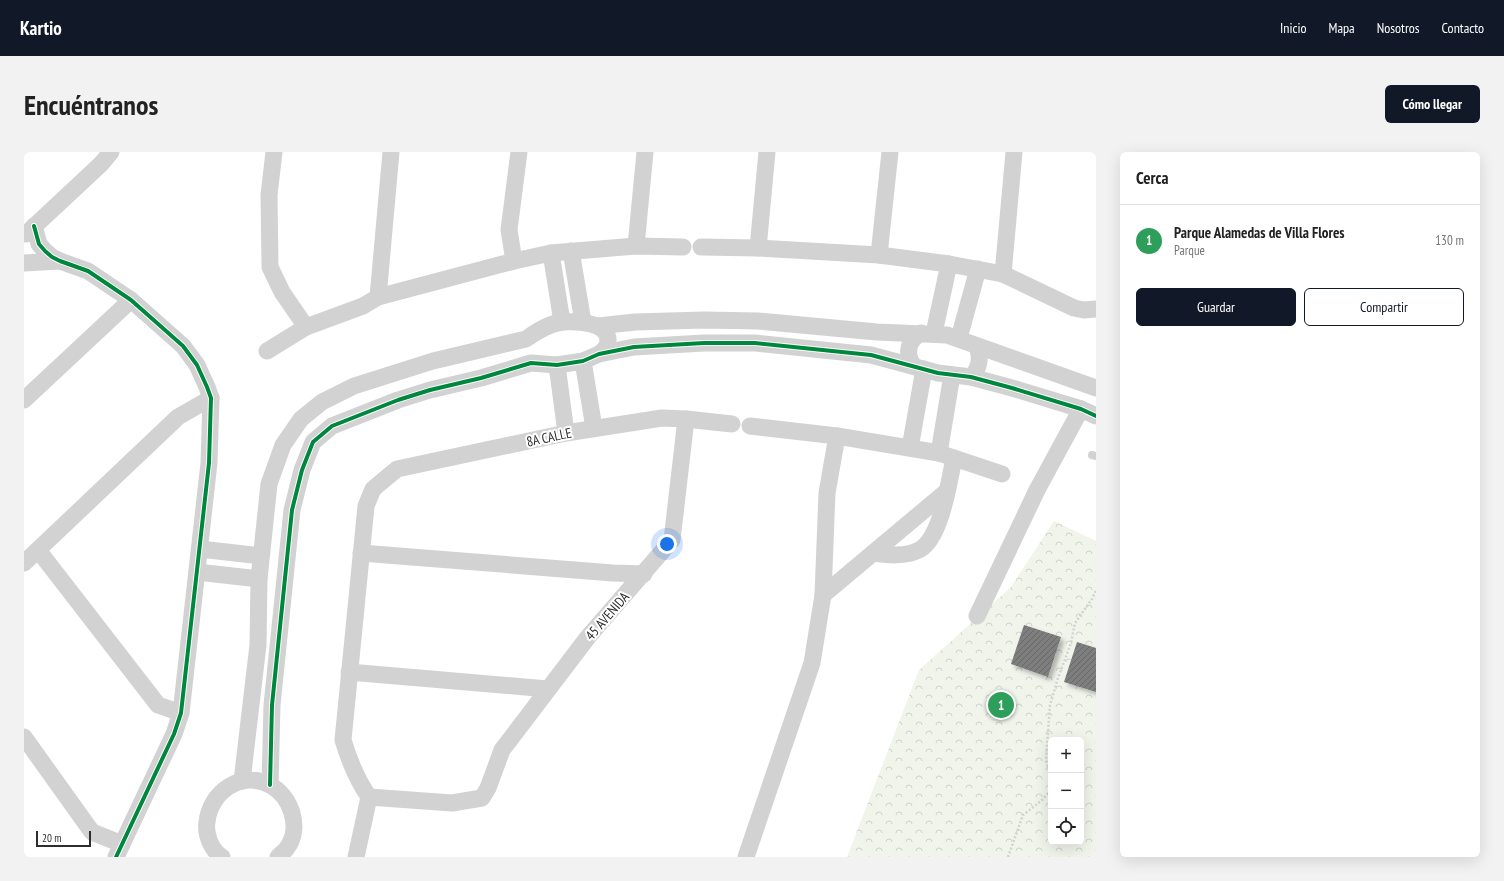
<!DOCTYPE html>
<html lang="es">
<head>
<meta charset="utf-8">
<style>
	body { margin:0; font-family:"PT Sans Narrow",sans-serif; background:#f2f2f2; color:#222 }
	.controls { position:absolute; right:12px; bottom:12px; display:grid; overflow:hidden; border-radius:6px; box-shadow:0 4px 16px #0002 }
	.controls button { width:36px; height:36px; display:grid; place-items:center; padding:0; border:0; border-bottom:1px solid #e0e0e0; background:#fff; color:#222; font:20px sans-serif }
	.scale { position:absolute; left:12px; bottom:10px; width:55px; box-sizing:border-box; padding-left:4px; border:2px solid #2d2d2d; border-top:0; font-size:11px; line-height:14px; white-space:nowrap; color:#2d2d2d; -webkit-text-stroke:3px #fff; paint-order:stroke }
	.you { position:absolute; left:643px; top:392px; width:14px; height:14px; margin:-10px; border:3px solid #fff; border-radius:50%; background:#1a73e8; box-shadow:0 0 0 6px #1a73e833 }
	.badge { display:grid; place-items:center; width:26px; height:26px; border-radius:50%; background:#111827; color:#fff; font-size:13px; font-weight:700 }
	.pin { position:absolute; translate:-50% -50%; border:2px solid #fff; box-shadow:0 1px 4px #0006 }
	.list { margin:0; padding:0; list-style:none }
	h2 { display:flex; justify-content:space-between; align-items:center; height:52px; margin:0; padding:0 16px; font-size:17px }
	h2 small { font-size:13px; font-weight:400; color:#767676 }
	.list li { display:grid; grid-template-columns:26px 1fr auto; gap:12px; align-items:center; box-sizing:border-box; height:72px; padding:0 16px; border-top:1px solid #e0e0e0 }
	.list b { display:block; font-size:15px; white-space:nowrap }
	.list p { margin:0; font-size:13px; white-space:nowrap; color:#767676 }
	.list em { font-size:13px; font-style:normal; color:#767676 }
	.actions { display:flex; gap:8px; padding:12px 16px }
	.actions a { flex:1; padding:9px 0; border:1px solid #111827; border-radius:6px; text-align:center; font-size:14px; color:#111827 }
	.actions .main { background:#111827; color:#fff }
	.icon { flex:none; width:22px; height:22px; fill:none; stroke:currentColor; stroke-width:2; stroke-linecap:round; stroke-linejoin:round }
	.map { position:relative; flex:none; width:1072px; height:705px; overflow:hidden; border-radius:6px }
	header { display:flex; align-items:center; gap:24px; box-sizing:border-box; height:56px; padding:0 20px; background:#111827; color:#fff }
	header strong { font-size:19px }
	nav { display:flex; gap:22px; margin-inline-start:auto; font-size:14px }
	.intro { display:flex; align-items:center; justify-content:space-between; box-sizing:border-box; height:96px; padding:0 24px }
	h1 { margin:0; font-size:28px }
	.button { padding:10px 18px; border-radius:6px; background:#111827; color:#fff; font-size:14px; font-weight:700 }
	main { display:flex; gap:24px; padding:0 24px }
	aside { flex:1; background:#fff; border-radius:6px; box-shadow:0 4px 16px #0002 }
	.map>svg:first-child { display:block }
</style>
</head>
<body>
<header>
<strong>Kartio</strong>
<nav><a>Inicio</a><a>Mapa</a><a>Nosotros</a><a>Contacto</a></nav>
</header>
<div class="intro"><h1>Encuéntranos</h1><a class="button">Cómo llegar</a></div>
<main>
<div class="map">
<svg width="1072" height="705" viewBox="0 0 1072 705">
	<defs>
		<pattern id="park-crowns" width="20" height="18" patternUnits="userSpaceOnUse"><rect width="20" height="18" fill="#f0f4eb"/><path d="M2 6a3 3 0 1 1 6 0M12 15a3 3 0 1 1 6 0" fill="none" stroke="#ced2ca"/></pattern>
		<pattern id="building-hatch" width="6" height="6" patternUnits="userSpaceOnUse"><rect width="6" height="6" fill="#7e7e7e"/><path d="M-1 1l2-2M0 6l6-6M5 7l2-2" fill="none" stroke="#686868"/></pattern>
		<filter id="shadow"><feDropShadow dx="3.5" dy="3.5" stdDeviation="2" flood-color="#0004"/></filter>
	</defs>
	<rect width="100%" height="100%" fill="#fff"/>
	<!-- park -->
	<path fill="url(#park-crowns)" fill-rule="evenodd" d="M1030,369L1072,389V705H823L895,518L987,435ZM1027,588H1057V690H1027Z"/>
	<!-- building -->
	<g fill="url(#building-hatch)" filter="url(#shadow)">
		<polygon points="1000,473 1037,485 1024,525 987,512"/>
		<polygon points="1053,490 1072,496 1072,540 1040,530"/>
	</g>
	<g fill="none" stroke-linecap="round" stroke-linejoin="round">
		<!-- path -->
		<g stroke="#d2d2d2" stroke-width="2.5" stroke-dasharray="2 2" stroke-linecap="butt">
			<polyline points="1027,626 1022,608 1026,553 1034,526 1047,491 1051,471 1068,447 1072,438"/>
			<polyline points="984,705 999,663 1017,649 1027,638"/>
		</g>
		<!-- lane -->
		<polyline stroke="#d2d2d2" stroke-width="8" points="1068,303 1072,304"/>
		<!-- street -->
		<g stroke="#d2d2d2" stroke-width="17">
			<polyline points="250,0 245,43 246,115 258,140 282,175"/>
			<polyline points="10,74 15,92 21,99 28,105 36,109 64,119 107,148 159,194 173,213 183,235 187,246 185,311 157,561 150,582 92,705"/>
			<polyline points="2,82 77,12 87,0"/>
			<polyline points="612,94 621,0"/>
			<polyline points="677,95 734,96 855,103 925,112 979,122 1050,156 1060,158 1072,157"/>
			<polyline points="734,96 743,0"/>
			<polyline points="547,99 559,170"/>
			<polyline points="527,101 538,170"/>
			<polyline points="855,103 866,0"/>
			<polyline points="490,109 485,78 495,0"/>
			<polyline points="0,111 36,109"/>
			<polyline points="979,122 990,0"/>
			<polyline points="354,145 367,0"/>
			<polyline points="574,174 611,170 680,168 734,169 853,180 923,183 1072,236"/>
			<polyline points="910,181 925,112"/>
			<polyline points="935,186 954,117"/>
			<polyline points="243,199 282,175 339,154 354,145 490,109 527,101 612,94 659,95"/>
			<polyline points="559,209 570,276"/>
			<polyline points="533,213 542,281"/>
			<path d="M889,213C881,201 884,188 897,181"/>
			<path d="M947,225C956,216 957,206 953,194"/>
			<polyline points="0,248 107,148"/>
			<polyline points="726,274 813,284 915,301 978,322"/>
			<polyline points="886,296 900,217"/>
			<polyline points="915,301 928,223"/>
			<polyline points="176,397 237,404"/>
			<polyline points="14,398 134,553 157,561"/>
			<polyline points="337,401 589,421 620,422"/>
			<path d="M849,401C864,403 881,405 895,398C917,387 925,330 930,306"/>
			<polyline points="0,411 154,265 187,246"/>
			<polyline points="173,420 235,427"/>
			<polyline points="799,443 923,339"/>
			<polyline points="953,464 1013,338 1057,257"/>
			<polyline points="325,520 524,537"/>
			<polyline points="0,585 68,680 98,692"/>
			<path d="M218,629L234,493L235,427L245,332L259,293L277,267L298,250L330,234L409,209L502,187C513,179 524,172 538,170C552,169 586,170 584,190C583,196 580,199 575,202"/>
			<polyline points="246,633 248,553 268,358 278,318 289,290 308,274 374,248 406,238 457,226 507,211 533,213 559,209 575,202 610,195 680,191 731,191 847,203 914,221 947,225 988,236 1057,257 1072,264"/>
			<polyline points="345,645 428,651 458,646 464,636 478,598 564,485 648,388 662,267"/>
			<path d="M198,705C187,698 181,682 183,670C186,640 217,618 246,633C267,644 278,676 263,696C260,700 257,702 254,705"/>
			<path d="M332,705L345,645C333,628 325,608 319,588L342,354L349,337L373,317L542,281L638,266L662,267L708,272"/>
			<polyline points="722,705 788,511 799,443 803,341 813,284"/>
		</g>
		<!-- cycleway casing -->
		<g stroke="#fff" stroke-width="6">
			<g id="cycleway">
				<polyline points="10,74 15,92 21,99 28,105 36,109 64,119 107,148 159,194 173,213 183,235 187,246 185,311 157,561 150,582 92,705"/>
				<polyline points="246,633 248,553 268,358 278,318 289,290 308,274 374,248 406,238 457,226 507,211 533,213 559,209 575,202 610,195 680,191 731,191 847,203 914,221 947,225 988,236 1057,257 1072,264"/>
			</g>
		</g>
		<!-- cycleway -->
		<use href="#cycleway" stroke="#00873e" stroke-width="4"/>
	</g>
	<g text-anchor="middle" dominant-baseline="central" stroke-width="4" stroke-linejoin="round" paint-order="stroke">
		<!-- street labels -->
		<g font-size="14" fill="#2d2d2d" stroke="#fff">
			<text transform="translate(525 285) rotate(-12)">8A CALLE</text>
			<text transform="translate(583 464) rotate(-49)">45 AVENIDA</text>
		</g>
	</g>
</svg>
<div class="controls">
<button>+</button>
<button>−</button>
<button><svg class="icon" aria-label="locate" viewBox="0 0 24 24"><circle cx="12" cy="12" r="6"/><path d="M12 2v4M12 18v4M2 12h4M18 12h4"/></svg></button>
</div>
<div class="scale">20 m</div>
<div class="you"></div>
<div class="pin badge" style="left:977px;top:553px;background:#2e9e5b">1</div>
</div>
<aside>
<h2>Cerca<small></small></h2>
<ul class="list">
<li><span class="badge" style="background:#2e9e5b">1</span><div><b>Parque Alamedas de Villa Flores</b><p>Parque</p></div><em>130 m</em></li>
</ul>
<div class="actions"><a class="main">Guardar</a><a>Compartir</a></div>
</aside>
</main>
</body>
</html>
